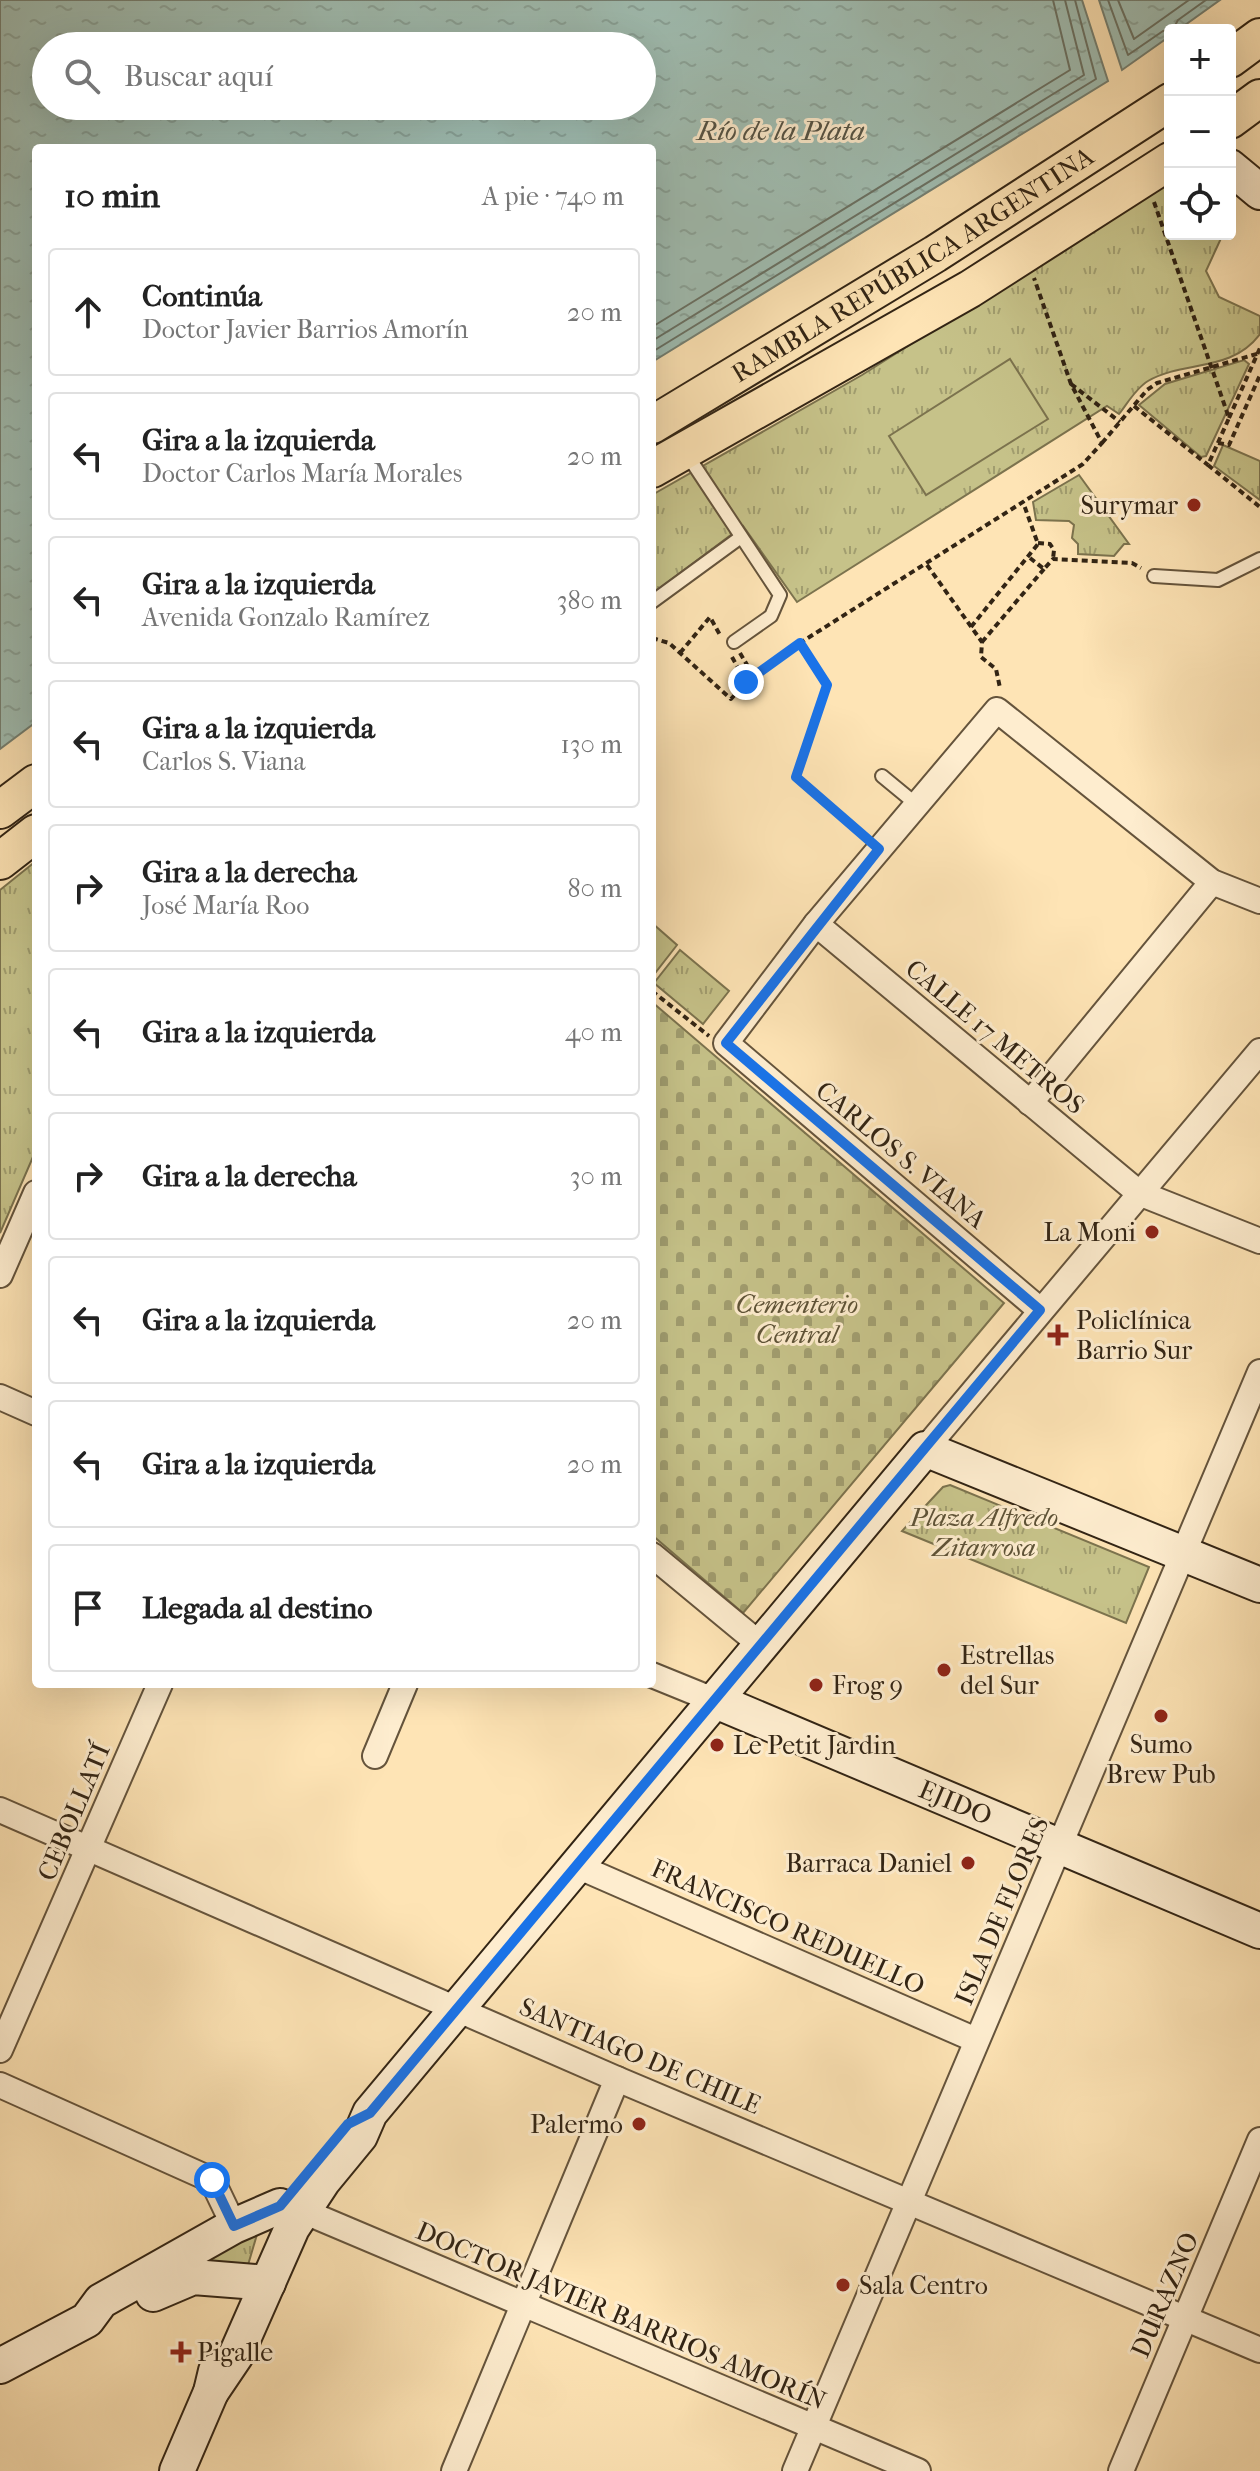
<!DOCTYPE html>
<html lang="es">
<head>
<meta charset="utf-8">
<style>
	body { margin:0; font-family:"IM FELL French Canon",serif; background:#f6f6f6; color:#222 }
	.controls { position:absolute; right:24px; top:24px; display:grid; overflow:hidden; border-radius:8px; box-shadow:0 8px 32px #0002 }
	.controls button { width:72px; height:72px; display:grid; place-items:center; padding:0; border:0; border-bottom:2px solid #e0e0e0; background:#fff; color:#222; font:40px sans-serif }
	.stop { position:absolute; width:24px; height:24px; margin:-18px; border:6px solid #1a73e8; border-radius:50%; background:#fff }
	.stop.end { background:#1a73e8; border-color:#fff; box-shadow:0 2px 8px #0008 }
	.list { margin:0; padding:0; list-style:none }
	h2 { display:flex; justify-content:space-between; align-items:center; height:104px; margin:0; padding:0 32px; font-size:34px }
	h2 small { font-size:26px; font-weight:400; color:#767676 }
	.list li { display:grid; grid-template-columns:52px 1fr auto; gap:24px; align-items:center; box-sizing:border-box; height:128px; margin:0 16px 16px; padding:0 16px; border:2px solid #e0e0e0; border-radius:8px }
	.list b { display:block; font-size:30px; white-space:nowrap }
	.list p { margin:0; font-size:26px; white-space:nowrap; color:#767676 }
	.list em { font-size:26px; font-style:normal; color:#767676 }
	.icon { flex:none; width:44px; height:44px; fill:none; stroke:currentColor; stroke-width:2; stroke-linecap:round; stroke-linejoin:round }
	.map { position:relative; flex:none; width:1260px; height:2471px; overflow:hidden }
	.search { position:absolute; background:#fff; box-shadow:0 8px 32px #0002; left:32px; top:32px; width:624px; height:88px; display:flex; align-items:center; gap:20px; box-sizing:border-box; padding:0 28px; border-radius:44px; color:#767676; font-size:30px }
	.panel { position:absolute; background:#fff; box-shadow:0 8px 32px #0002; left:32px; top:144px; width:624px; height:1544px; border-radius:8px }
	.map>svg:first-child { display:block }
</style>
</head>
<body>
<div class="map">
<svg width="1260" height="2471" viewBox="0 0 1260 2471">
	<defs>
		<pattern id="grass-tufts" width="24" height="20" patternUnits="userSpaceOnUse" patternTransform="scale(2)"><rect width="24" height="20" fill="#c6c289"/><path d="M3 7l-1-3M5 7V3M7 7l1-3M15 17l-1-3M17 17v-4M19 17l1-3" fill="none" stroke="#a19d6f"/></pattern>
		<pattern id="cemetery-stones" width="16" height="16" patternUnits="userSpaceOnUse" patternTransform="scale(2)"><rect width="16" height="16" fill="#c6c289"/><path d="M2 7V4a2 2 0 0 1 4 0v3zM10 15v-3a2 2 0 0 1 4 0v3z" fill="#a19d6f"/></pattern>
		<pattern id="water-ripples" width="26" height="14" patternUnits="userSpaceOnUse" patternTransform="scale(2)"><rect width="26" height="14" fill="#a0beb3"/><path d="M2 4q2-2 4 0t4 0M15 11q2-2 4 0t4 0" fill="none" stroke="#8aa399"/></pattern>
	</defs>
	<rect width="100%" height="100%" fill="#fee4b5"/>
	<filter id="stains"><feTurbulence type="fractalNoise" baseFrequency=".0025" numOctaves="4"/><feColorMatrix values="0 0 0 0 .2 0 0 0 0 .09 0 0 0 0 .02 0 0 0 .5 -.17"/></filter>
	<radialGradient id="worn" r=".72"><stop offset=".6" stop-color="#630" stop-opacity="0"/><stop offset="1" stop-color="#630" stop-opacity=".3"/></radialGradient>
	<!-- grass -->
	<g fill="url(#grass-tufts)" stroke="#7c734e" stroke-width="2">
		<path d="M1170,180V234H1223L1206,271L1219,297L1260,316V334C1231,373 1184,360 1148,381C1136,388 1127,404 1119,414L1107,406L797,602L743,526L652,594V495L862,375Z"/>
		<polygon points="1244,360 1249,364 1206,456 1201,457 1139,405 1165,384"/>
		<polygon points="1223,445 1260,461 1260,500 1214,466"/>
		<polygon points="1079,475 1129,544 1124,544 1114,556 1078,554 1078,544 1072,538 1074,525 1069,521 1036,520 1033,502"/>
		<polygon points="36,861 36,1150 0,1233 0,890"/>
		<polygon points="680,950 729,991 703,1024 654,983"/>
		<polygon points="950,1485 1149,1567 1126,1623 902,1531 943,1487"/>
		<polygon points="258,2231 248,2265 207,2264 204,2254"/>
	</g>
	<!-- cemetery -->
	<polygon fill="url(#cemetery-stones)" stroke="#7c734e" stroke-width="2" points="652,1002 1004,1303 743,1613 652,1535"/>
	<!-- pitch -->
	<g fill="#c6c289" stroke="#7c734e" stroke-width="2">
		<polygon points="1010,359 1048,419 926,495 889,436"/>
		<polygon points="652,923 677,945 652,977"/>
	</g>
	<!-- water -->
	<g fill="url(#water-ripples)" stroke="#748073" stroke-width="2" fill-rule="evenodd">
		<path d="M0,0H1082L1108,81L652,362V148H36V722L0,749ZM642,46V106H46V46Z"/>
		<polygon points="1099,0 1220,0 1178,30 1170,30 1170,36 1122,70"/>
	</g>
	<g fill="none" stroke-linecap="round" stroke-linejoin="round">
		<!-- shore -->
		<g stroke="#697164" stroke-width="2">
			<polyline points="1108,0 1128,55 1163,31 1173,29 1178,20 1206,0"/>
			<polyline points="1118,0 1134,39 1189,0"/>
			<polyline points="652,327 1070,70 1053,0"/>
			<polyline points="652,341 1084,75 1065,0"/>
			<polyline points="652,352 1096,79 1075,0"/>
		</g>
		<!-- lane casing -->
		<g stroke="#65543c" stroke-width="16">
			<g id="lane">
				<polyline points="686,453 780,595 771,616 734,642"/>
				<polyline points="1154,576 1218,580 1260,559"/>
				<polyline points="652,602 741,537"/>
				<polyline points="882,776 916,804"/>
			</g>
		</g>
		<!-- street casing -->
		<g stroke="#65543c" stroke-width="28">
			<g id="street">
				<polyline points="816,924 1139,1193 1260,1241"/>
				<polyline points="1030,1103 1212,882"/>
				<polyline points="0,1275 36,1193"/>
				<polyline points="1040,1310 726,1043 816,924 997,710 1212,882 1260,901"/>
				<polyline points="0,1397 36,1413"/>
				<polyline points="925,1449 1260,1051"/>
				<polyline points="652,1555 762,1646"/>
				<polyline points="652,1675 716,1701"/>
				<polyline points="375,1756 405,1684"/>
				<polyline points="0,1810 617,2079 1260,2350"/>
				<polyline points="577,1866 976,2040"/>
				<polyline points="0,2050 160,1684"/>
				<polyline points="0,2085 212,2180 234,2226"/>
				<polyline points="303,2211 918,2471"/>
				<polyline points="454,2471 617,2079"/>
				<polyline points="795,2471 1260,1372"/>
				<polyline points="1121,2471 1260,2140"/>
			</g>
		</g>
		<!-- secondary casing -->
		<g stroke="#322414" stroke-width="38">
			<g id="secondary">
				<polyline points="1230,167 1260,192"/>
				<path id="s1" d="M716,1701L1260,1931"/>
				<polyline points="153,2294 193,2277 268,2283"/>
				<polyline points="0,2366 87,2320 101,2301 234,2226 280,2206"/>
				<polyline points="211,2392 236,2355 292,2228 323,2181 360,2136 370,2113 925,1449 1260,1585"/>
				<polyline points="177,2471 211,2392 216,2371"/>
			</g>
		</g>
		<!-- primary casing -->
		<g stroke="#322414" stroke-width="40">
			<g id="primary">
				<polyline points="1230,59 1260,37"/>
				<polyline points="1230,120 1260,98"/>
				<path id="s2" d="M652,425L935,254L1170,102"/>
				<polyline points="652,469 970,289 1170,161"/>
				<polyline points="0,810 36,783"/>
				<polyline points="0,861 36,833"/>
			</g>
		</g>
		<!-- path -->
		<g stroke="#322414" stroke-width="4" stroke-dasharray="6 4" stroke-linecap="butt">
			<polyline points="1154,202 1229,418 1208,465 1260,507"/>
			<polyline points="1071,384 1120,422"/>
			<polyline points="1134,406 1208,465"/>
			<polyline points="1229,418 1260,348"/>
			<polyline points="1102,443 1147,390 1157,383 1260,353"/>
			<polyline points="1218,443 1229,445 1260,375"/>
			<polyline points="1038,543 1050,544 1054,550 1053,559"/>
			<polyline points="1030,558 1044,569 1053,559 1132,563 1141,568"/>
			<polyline points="927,565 982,642 981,657 996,669 1000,688"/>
			<polyline points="971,627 1038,544 1023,502"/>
			<polyline points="652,638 669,643 731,699 753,675 800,643 1083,464 1102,443 1071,384 1034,278"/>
			<polyline points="982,642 1044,569"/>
			<polyline points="800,643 827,685 796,777 864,837"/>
			<polyline points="680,653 710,617 720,635"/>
			<polyline points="740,653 753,675"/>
			<polyline points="732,657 746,682"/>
			<polyline points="652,991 709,1036"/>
		</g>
		<!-- lane -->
		<use href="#lane" stroke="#feedcf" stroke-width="12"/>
		<!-- street -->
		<use href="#street" stroke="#feedcf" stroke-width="24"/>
		<!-- secondary -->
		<use href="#secondary" stroke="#feedcf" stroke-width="34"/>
		<!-- primary -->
		<use href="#primary" stroke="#fee4b5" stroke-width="36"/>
	</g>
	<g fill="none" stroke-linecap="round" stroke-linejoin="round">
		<!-- route -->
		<polyline stroke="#1a73e8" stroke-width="10" points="212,2180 234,2226 280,2206 348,2124 370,2113 1040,1310 726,1043 879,849 796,777 827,685 800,643 746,682"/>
	</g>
	<!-- markers -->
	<g fill="#8f2418" stroke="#feedcf" stroke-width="3">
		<circle cx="1194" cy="505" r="8"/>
		<circle cx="1152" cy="1232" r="8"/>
		<path d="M1054 1323h8v8h8v8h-8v8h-8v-8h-8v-8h8z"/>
		<circle cx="944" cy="1670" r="8"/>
		<circle cx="816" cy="1685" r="8"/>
		<circle cx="1161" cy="1716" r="8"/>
		<circle cx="717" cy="1745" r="8"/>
		<circle cx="968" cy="1863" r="8"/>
		<circle cx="639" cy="2124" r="8"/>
		<circle cx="843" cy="2285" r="8"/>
		<path d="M177 2340h8v8h8v8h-8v8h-8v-8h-8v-8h8z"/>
	</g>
	<g text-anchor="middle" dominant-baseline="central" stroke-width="6" stroke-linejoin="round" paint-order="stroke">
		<!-- street labels -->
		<g font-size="26" fill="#322414" stroke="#feedcf">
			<text stroke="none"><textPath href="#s2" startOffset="306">RAMBLA REPÚBLICA ARGENTINA</textPath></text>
			<text transform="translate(995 1037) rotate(40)">CALLE 17 METROS</text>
			<text transform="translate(901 1155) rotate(40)">CARLOS S. VIANA</text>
			<text stroke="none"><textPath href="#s1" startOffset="260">EJIDO</textPath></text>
			<text transform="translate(74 1812) rotate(-67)">CEBOLLATÍ</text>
			<text transform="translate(1002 1911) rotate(-67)">ISLA DE FLORES</text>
			<text transform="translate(788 1927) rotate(24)">FRANCISCO REDUELLO</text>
			<text transform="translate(640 2056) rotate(23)">SANTIAGO DE CHILE</text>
			<text transform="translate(1165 2295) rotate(-67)">DURAZNO</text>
			<text transform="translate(621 2316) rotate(23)">DOCTOR JAVIER BARRIOS AMORÍN</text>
		</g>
		<!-- poi labels -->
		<g font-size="26" fill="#322414" stroke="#feedcf" text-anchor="start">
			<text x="1178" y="505" text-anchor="end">Surymar</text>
			<text x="1136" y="1232" text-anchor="end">La Moni</text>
			<text x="1076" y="1320">Policlínica<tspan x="1076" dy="30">Barrio Sur</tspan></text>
			<text x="960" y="1655">Estrellas<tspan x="960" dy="30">del Sur</tspan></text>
			<text x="832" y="1685">Frog 9</text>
			<text x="1161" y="1744" text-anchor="middle">Sumo<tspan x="1161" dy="30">Brew Pub</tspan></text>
			<text x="733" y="1745">Le Petit Jardin</text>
			<text x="952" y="1863" text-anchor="end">Barraca Daniel</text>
			<text x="623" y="2124" text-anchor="end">Palermo</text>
			<text x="859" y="2285">Sala Centro</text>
			<text x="197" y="2352">Pigalle</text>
		</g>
		<!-- park labels -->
		<g font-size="26" font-style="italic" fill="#5e5337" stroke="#feedcf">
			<text x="797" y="1304">Cementerio<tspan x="797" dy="30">Central</tspan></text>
			<text x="984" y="1517">Plaza Alfredo<tspan x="984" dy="30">Zitarrosa</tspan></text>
		</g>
		<!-- water labels -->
		<g font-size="28" font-style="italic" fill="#535244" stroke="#feedcf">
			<text x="781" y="130">Río de la Plata</text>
		</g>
	</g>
	<rect width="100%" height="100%" filter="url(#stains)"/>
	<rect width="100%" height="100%" fill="url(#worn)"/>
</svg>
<div class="controls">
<button>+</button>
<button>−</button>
<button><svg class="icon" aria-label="locate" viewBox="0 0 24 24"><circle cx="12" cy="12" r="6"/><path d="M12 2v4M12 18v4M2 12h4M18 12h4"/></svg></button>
</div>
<div class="stop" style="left:212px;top:2180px"></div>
<div class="stop end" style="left:746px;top:682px"></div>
<div class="search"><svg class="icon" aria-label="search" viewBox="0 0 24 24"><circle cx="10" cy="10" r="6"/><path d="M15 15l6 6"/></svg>Buscar aquí</div>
<section class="panel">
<h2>10 min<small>A pie · 740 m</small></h2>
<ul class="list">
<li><svg class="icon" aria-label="ahead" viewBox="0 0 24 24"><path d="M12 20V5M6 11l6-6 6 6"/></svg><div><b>Continúa</b><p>Doctor Javier Barrios Amorín</p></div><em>20 m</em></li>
<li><svg class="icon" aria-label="left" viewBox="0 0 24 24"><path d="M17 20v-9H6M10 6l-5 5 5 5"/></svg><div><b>Gira a la izquierda</b><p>Doctor Carlos María Morales</p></div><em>20 m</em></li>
<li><svg class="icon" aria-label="left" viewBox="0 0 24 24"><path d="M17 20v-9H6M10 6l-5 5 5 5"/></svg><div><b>Gira a la izquierda</b><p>Avenida Gonzalo Ramírez</p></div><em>380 m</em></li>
<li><svg class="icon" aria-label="left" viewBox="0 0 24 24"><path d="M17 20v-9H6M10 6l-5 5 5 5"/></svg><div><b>Gira a la izquierda</b><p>Carlos S. Viana</p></div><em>130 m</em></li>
<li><svg class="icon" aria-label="right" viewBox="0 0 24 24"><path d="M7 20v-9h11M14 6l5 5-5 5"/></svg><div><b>Gira a la derecha</b><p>José María Roo</p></div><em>80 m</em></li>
<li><svg class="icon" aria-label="left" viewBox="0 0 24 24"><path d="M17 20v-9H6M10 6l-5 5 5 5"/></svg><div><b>Gira a la izquierda</b></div><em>40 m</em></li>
<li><svg class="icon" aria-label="right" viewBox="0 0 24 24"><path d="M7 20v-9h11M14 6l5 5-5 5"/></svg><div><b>Gira a la derecha</b></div><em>30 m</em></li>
<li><svg class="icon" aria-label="left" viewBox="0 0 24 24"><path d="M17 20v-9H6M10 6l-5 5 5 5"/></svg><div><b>Gira a la izquierda</b></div><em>20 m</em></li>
<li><svg class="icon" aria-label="left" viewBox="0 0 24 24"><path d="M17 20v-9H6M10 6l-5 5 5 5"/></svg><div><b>Gira a la izquierda</b></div><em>20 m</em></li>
<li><svg class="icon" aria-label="arrive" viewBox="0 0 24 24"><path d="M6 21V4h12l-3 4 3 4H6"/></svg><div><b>Llegada al destino</b></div></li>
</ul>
</section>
</div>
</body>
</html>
